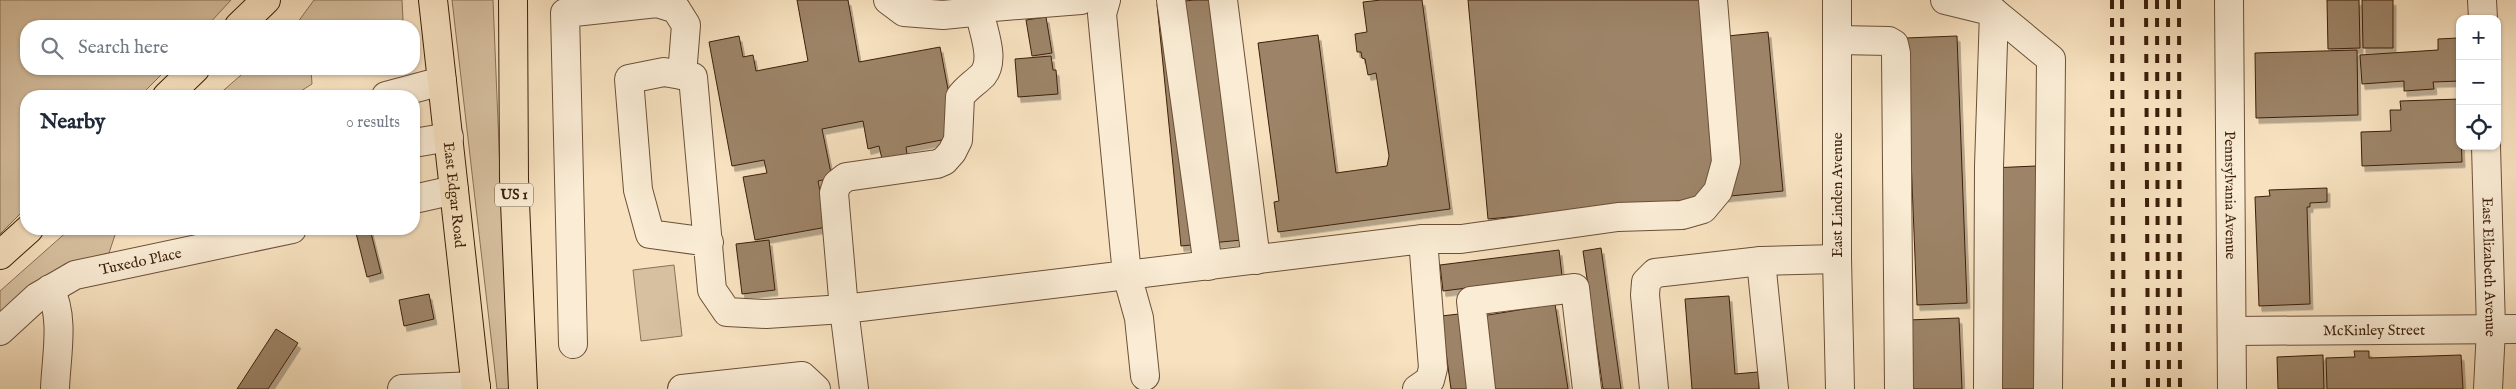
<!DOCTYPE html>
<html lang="en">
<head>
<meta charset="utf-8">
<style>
	body { margin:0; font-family:"IM FELL English",serif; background:#f6f6f7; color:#1f2937 }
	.controls { position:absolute; right:15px; top:15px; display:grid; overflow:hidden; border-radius:10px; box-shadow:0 1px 4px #0004 }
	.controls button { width:45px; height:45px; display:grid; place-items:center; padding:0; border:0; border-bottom:1px solid #e0e1e3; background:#fff; color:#1f2937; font:25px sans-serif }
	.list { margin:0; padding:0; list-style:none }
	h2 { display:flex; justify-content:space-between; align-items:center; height:65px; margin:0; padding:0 20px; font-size:21px }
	h2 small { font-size:16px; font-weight:400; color:#747a83 }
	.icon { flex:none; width:28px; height:28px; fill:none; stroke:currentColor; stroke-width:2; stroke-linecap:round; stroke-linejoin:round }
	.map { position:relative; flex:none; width:2516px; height:389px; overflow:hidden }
	.search { position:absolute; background:#fff; box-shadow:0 1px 4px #0004; left:20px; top:20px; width:400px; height:55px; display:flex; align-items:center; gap:12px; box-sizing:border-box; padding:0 18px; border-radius:20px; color:#747a83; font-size:19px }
	.panel { position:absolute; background:#fff; box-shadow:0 1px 4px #0004; left:20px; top:90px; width:400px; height:145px; border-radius:20px }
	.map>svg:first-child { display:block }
</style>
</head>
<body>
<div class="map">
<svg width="2516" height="389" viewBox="0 0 2516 389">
	<defs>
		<filter id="shadow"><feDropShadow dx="3" dy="5.5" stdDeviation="0" flood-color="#0004"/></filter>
	</defs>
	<rect width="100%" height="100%" fill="#f7e1bf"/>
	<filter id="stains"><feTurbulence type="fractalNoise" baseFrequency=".004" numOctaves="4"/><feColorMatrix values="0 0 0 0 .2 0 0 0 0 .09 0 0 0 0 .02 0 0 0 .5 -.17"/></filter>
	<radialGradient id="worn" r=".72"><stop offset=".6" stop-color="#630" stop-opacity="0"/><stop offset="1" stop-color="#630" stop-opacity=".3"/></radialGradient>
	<!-- green -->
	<g fill="#d7c0a0" stroke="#8a7055">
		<polygon points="0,0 231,0 207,26 26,26 26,69 167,69 140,96 26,96 26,208 0,234"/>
		<polygon points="314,0 402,0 403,20 377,26 295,26"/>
		<polygon points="452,0 493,0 509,389 497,389"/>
		<polygon points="248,69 311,69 312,84 293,96 217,96"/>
		<polygon points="70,229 117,229 109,253 65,264 0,317 0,291"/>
		<polygon points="674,265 682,336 641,341 633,270"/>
	</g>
	<!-- building -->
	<g fill="#9d8468" stroke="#3c1f0a" filter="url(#shadow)">
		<polygon points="797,0 848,0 859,62 940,47 957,137 906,147 907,154 882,159 879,146 868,149 863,121 822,129 832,178 818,181 827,227 755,240 743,177 767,173 764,160 732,166 709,42 739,36 743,57 753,55 756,71 808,61"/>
		<polygon points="1194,0 1232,0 1262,238 1181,246 1157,4"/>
		<polygon points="1381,0 1422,0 1450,209 1278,232 1274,202 1279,201 1258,43 1318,35 1336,173 1387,166 1389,156 1376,73 1368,75 1365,59 1362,58 1361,52 1357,52 1355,34 1367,32 1363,2"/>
		<polygon points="1468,0 1703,0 1707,38 1768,32 1783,191 1488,219"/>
		<polygon points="2327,0 2359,0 2360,48 2328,49"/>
		<polygon points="2362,0 2393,0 2393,48 2363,48"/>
		<polygon points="1046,17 1052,53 1032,56 1026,20"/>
		<polygon points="1957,36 1967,303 1917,305 1906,38"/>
		<polygon points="2458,38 2460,81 2433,82 2434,89 2404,91 2404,81 2362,84 2360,55 2438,50 2438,39"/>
		<polygon points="2357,50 2358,115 2256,118 2255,53"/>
		<polygon points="1051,56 1053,70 1056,70 1058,94 1018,97 1015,59"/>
		<polygon points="2460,99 2462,162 2362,166 2361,132 2391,131 2390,110 2401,110 2400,101"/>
		<polygon points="2036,166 2045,380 2041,389 2001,389 1991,168"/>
		<polygon points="2327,188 2327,202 2310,203 2310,207 2307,207 2310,304 2259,306 2255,197 2270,196 2269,190"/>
		<polygon points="355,229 370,229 381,273 367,277"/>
		<polygon points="769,240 775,290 742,294 736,244"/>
		<polygon points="1601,248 1621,389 1603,389 1583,251"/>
		<polygon points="1559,250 1562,276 1443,291 1440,265"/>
		<polygon points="429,294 434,319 404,326 399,300"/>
		<polygon points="1729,296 1735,374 1758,372 1759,389 1692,389 1685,299"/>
		<polygon points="1555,304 1568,389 1494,389 1482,316"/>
		<polygon points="1459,314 1469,389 1451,389 1441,316"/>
		<polygon points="1959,318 1962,389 1911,389 1908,320"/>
		<polygon points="276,329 298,343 268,389 237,389"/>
		<polygon points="2354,351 2369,351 2369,358 2461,355 2463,389 2327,389 2326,358 2355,357"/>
		<polygon points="2323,355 2324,389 2278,389 2277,357"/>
	</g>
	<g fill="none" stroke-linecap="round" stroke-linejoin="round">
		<!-- minor casing -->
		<g stroke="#6b5037" stroke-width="30">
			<g id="minor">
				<polyline points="888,0 904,12 943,15 983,11"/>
				<polyline points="1171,0 1208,266"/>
				<polyline points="1223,0 1256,260"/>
				<polyline points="1837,0 1837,259 1840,389"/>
				<polyline points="1945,0 1994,12 1989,166 1988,389"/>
				<path id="s1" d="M2229,0L2232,389"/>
				<polyline points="2482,0 2483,19"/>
				<polyline points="1994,12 2051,59 2048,389"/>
				<polyline points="1838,40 1889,41 1894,44 1896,53 1899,389"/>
				<polyline points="386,96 442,81"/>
				<polyline points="414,143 449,137"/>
				<path id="s2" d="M2486,146L2491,329L2488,389"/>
				<polyline points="414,199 454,190"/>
				<polyline points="1423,239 1461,239 1618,217 1682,215 1703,209 1718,191 1726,162 1713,0"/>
				<path d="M709,242L650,234L638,190L629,79L664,72L693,77L712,290L727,312L766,314L844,309L834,193L837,184L846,177L937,164L944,161L952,152L958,140L960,97C966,88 975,83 983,75C995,60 984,34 981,18L983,11L993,7L1081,0"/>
				<polyline points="1761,261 1774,389"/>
				<path d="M50,289C65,318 56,357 55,389"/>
				<path id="s3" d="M0,331L37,297L75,275L292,229"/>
				<path id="s4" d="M2233,331L2516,329"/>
				<polyline points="573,344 565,13 657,3 676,9 686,25 682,75"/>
				<polyline points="1145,376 1139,318 1127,275 1423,239 1433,368 1430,380 1417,389"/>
				<polyline points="402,389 476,386"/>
				<polyline points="682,389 802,376 816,389"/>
				<polyline points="854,389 844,309 1127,275 1102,14 1106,0"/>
				<polyline points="1481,389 1471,301 1575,288 1587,389"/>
				<polyline points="1654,389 1645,295 1646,282 1655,273 1761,261 1837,259"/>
			</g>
		</g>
		<!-- highway casing -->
		<g stroke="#3c1f0a" stroke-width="30">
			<g id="highway">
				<path id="s5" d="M433,0L476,389"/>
				<polyline points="513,0 514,179 523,389"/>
				<polyline points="239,26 266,0"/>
				<polyline points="167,96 195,69"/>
				<polyline points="0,255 29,229"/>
			</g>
		</g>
		<!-- minor -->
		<use href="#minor" stroke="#faecd5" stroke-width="28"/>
		<!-- highway -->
		<use href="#highway" stroke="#f7e1bf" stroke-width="28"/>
		<!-- rail -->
		<g stroke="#3c1f0a" stroke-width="4" stroke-dasharray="9 9" stroke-linecap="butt">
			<polyline points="2112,0 2113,389"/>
			<polyline points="2122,0 2124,389"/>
			<polyline points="2146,0 2148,389"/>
			<polyline points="2157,0 2158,389"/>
			<polyline points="2168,0 2169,389"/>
			<polyline points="2179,0 2180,389"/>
		</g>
	</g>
	<g text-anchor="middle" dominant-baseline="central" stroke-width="5" stroke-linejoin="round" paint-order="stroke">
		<!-- shield labels -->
		<rect fill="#faecd5" stroke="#755c47" stroke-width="1" x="495" y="183.5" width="38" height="23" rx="4"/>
		<g font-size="14" font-weight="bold" fill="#3c1f0a">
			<text x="514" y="195">US 1</text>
		</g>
		<!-- street labels -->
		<g font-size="15" fill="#3c1f0a" stroke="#faecd5">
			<text stroke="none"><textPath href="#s5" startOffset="196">East Edgar Road</textPath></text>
			<text transform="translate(1837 195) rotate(-90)">East Linden Avenue</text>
			<text stroke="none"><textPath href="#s1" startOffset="195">Pennsylvania Avenue</textPath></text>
			<text stroke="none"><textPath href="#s3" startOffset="161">Tuxedo Place</textPath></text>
			<text stroke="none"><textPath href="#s2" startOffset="121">East Elizabeth Avenue</textPath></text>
			<text stroke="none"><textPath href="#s4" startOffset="141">McKinley Street</textPath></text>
		</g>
	</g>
	<rect width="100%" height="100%" filter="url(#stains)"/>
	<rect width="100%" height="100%" fill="url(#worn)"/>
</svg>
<div class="controls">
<button>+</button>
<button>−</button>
<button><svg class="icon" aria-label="locate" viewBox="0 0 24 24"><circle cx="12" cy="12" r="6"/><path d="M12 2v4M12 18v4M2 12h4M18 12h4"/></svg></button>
</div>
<div class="search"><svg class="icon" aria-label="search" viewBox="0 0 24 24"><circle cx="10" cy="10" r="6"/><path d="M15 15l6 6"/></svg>Search here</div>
<section class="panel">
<h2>Nearby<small>0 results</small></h2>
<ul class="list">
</ul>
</section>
</div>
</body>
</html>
